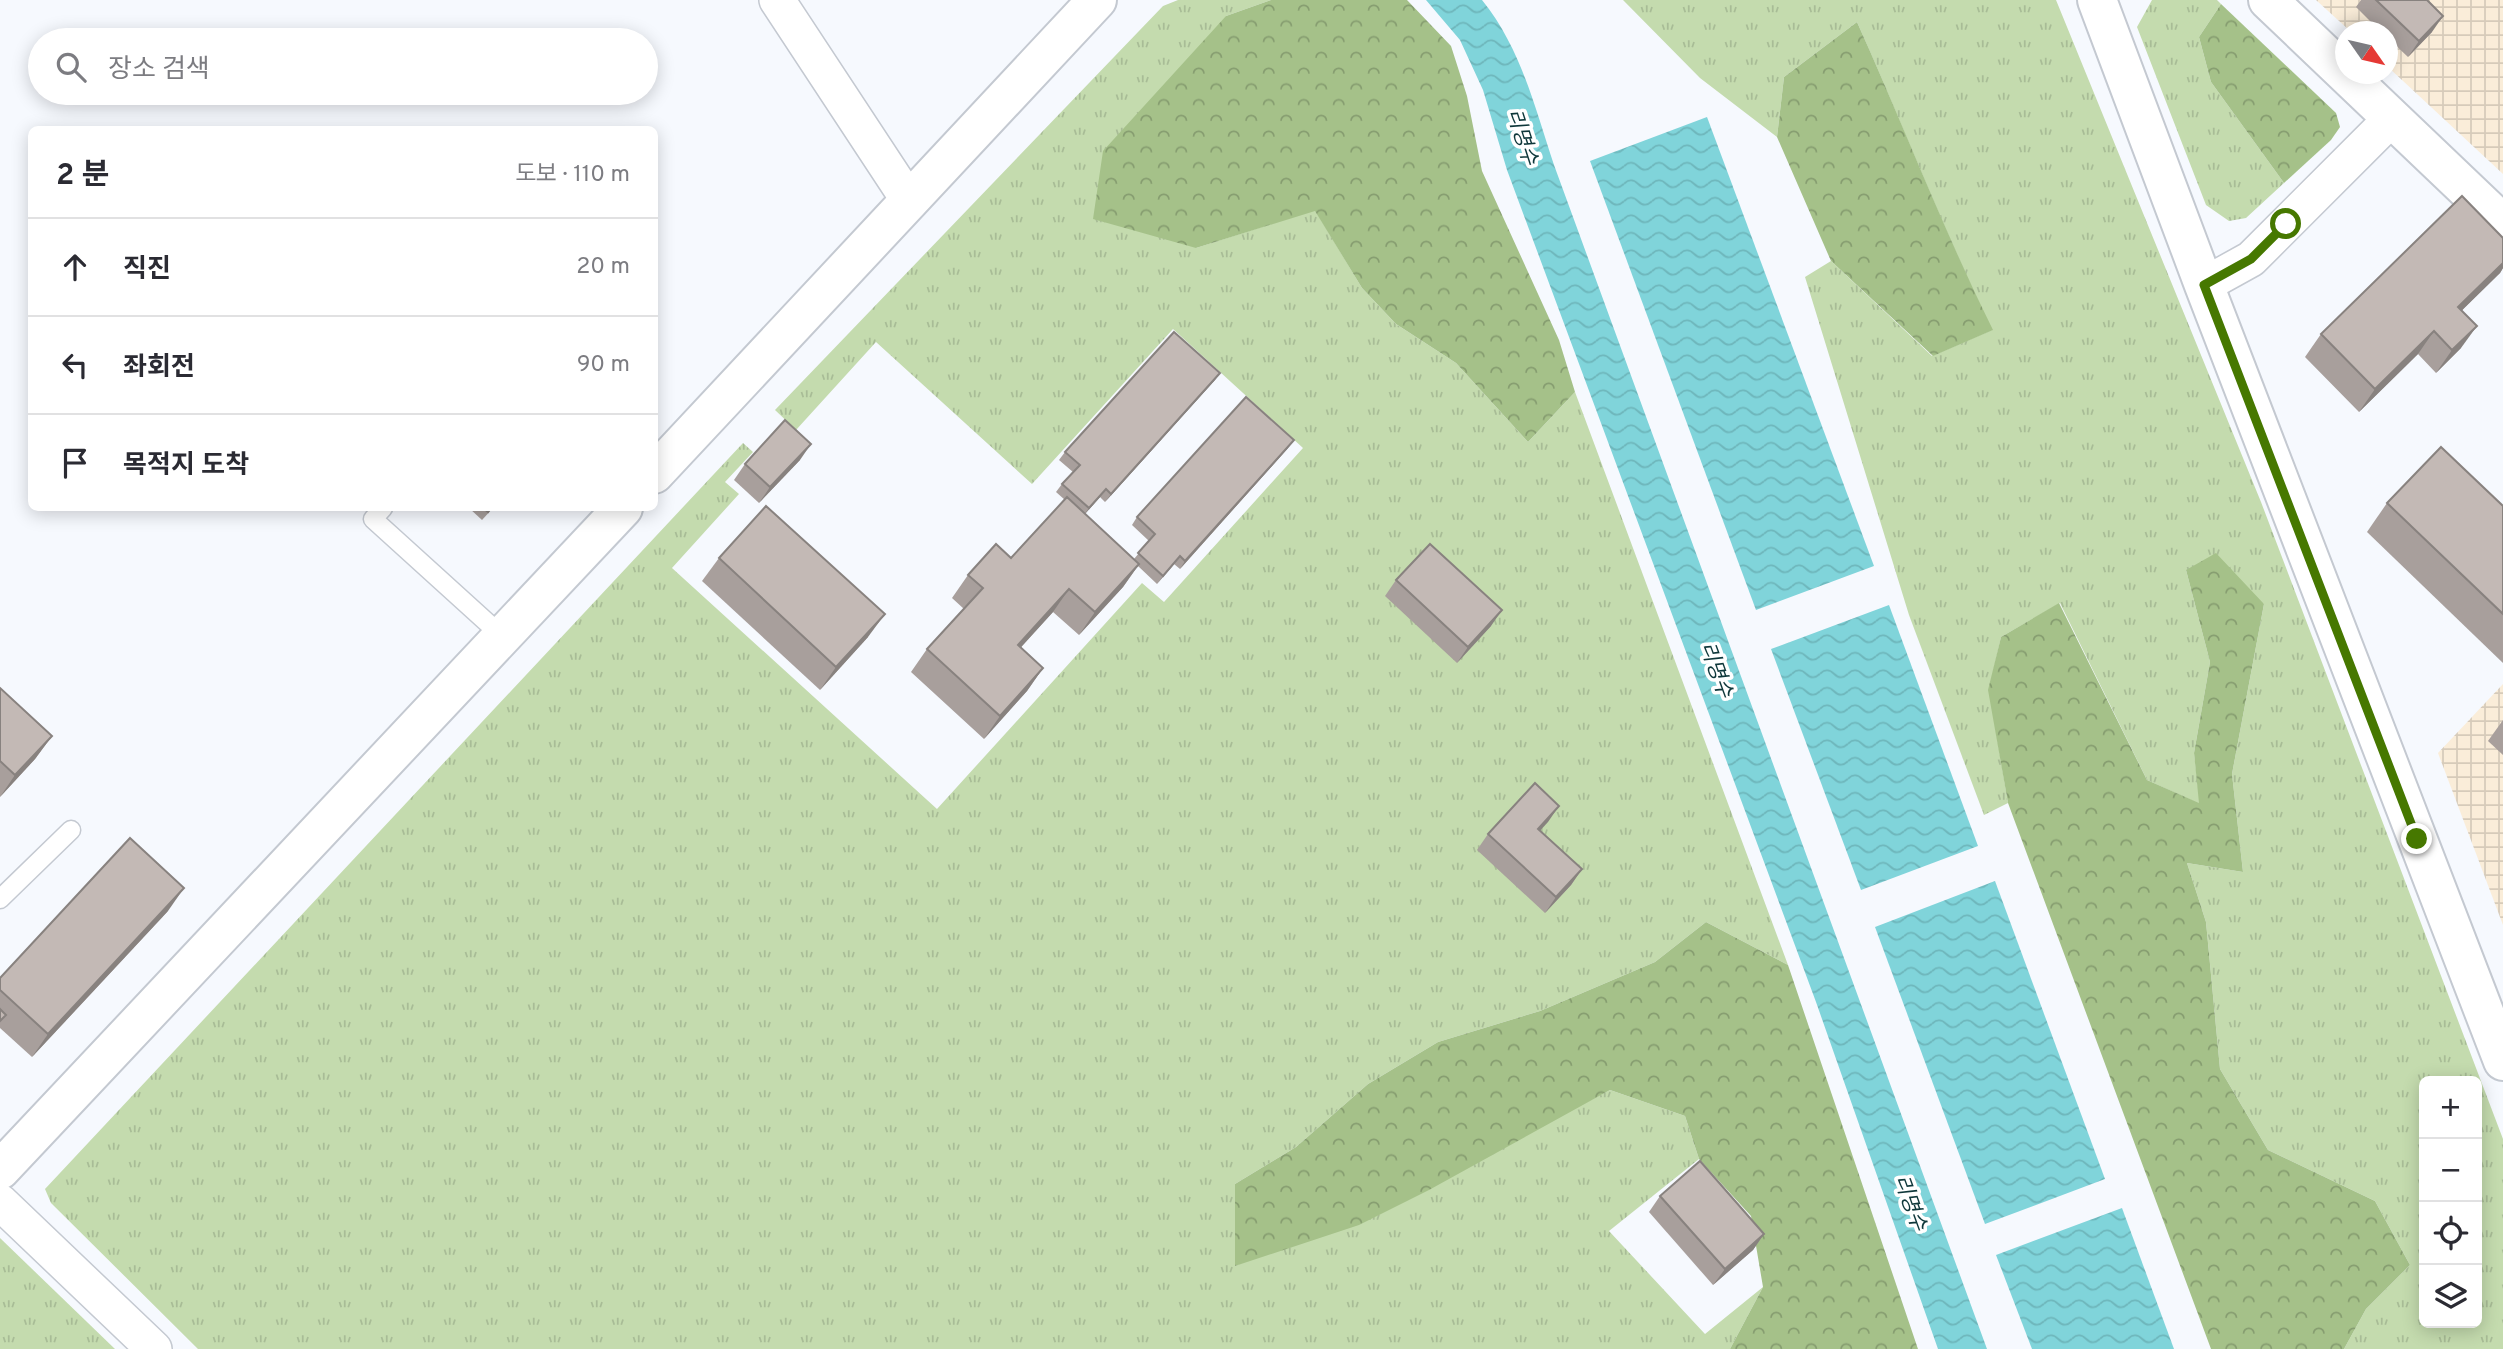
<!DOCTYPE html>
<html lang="ko">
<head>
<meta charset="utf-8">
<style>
	body { margin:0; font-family:Overpass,"Noto Sans KR",sans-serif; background:#f7f7f7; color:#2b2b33 }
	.controls { position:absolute; right:21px; bottom:21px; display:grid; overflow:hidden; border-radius:10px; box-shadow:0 4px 18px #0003 }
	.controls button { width:63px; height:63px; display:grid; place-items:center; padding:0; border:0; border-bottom:2px solid #e1e1e2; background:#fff; color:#2b2b33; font:35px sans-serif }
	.compass { position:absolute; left:2335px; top:21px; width:63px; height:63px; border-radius:50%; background:#fff; box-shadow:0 4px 18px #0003; rotate:124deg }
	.stop { position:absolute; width:21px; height:21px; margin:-16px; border:5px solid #467800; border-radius:50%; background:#fff }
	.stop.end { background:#467800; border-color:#fff; box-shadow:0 2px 7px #0008 }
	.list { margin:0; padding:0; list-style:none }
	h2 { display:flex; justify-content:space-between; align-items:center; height:91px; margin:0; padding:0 28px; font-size:30px }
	h2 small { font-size:23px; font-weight:400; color:#7c7c81 }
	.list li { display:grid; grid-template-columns:46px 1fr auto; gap:21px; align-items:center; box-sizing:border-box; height:98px; padding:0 28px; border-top:2px solid #e1e1e2 }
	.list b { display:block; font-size:26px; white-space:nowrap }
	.list em { font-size:23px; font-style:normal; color:#7c7c81 }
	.icon { flex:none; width:38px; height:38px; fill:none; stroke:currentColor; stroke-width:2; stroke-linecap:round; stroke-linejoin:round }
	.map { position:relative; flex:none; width:2503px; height:1349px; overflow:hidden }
	.search { position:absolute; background:#fff; box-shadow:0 4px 18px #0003; left:28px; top:28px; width:630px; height:77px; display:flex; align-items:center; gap:18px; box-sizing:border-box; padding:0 24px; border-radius:38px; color:#7c7c81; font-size:26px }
	.panel { position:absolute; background:#fff; box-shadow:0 4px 18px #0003; left:28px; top:126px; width:630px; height:385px; border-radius:10px }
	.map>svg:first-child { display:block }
</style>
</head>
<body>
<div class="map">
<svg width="2503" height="1349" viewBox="0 0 2503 1349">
	<defs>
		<pattern id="industrial-grid" width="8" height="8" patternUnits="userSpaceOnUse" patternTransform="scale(1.75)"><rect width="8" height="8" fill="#faedd9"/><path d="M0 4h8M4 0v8" fill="none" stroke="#d6cbba"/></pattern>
		<pattern id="grass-tufts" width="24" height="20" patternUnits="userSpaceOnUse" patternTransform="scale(1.75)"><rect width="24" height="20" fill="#c4dbae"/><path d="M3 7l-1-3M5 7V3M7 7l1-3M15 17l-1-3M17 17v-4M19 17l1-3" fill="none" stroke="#a8bc96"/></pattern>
		<pattern id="forest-crowns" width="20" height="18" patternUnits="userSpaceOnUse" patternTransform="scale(1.75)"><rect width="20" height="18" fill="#a5c189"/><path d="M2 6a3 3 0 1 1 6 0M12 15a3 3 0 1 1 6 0" fill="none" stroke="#869d70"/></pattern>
		<pattern id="water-waves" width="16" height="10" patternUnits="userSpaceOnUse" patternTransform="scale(1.75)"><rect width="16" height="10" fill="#80d4da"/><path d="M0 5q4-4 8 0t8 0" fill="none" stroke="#6eb6bb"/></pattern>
	</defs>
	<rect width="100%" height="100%" fill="#f6f9fe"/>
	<!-- industrial -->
	<g fill="url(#industrial-grid)">
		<polygon points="2316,0 2503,0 2503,174 2388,67 2388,32 2350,31"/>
		<polygon points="2503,684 2503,925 2438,753"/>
	</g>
	<!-- grass -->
	<g fill="url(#grass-tufts)" fill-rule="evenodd">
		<polygon points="1178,0 1271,0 1226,16 1196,248 1315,210 1362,288 1396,324 1456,363 1528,442 1575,392 1788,965 1706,922 1655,962 1540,1011 1438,1042 1368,1084 1296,1147 1235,1184 1235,1266 1550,1121 1610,1090 1685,1116 1699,1159 1609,1231 1705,1334 1763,1287 1730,1349 198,1349 51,1203 45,1189 743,443 753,452 725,482 739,494 672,568 937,809 1142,583 1164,602 1303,448 1173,329 1032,484 876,342 796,430 775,410 1163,6"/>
		<path d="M1623,0H2056L2261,502L2503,1139V1349H2344L2366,1309L2410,1265L2375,1201L2268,1150L2220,1069L2206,922L2187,863L2243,872L2232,774L2264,604L2186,570L2210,662L2194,753L2200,804L2147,780L2060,603L2001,637L1989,690L2008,803L1984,815L1909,615L1805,277L1831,261L1932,356L1992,330C1943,229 1903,125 1857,22L1784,77L1777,137L1700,78ZM2424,1081H2477V1323H2424Z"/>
		<polygon points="2152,0 2217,0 2221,4 2199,37 2211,82 2284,183 2246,218 2229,221 2206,205 2137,27"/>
		<polygon points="0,1238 115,1349 0,1349"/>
	</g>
	<!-- forest -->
	<g fill="url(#forest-crowns)">
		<polygon points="1271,0 1407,0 1451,46 1467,96 1482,171 1559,340 1575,392 1528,442 1456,363 1396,324 1362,288 1315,211 1196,248 1093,219 1103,151 1226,16"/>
		<polygon points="2221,4 2336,113 2340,127 2331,140 2284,183 2211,82 2199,37"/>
		<path d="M1857,22C1903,124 1943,229 1993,330L1933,356L1831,261L1777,137L1784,77Z"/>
		<polygon points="2216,553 2264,604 2232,774 2243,872 2187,863 2206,922 2220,1069 2268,1150 2375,1201 2410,1265 2366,1309 2344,1349 2211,1349 2008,803 1988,690 2001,637 2059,603 2147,780 2199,803 2194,753 2210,662 2186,570"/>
		<polygon points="1706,922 1788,965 1918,1349 1730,1349 1763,1287 1751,1216 1699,1159 1685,1116 1610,1090 1429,1190 1359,1225 1235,1266 1235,1184 1296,1147 1368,1084 1438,1042 1540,1011 1655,962"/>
	</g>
	<!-- water -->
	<g fill="url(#water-waves)">
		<path d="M1426,0H1482C1521,48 1535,108 1554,165L1987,1349H1938L1816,1002L1507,170L1483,90L1460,40Z"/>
		<polygon points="1707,117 1874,566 1756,610 1590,161"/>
		<polygon points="1889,605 1978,846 1861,890 1771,649"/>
		<polygon points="1995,881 2105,1179 1985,1224 1875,927"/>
		<polygon points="2122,1208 2174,1349 2032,1349 1996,1255"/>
	</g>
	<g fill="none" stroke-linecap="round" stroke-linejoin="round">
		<!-- lane casing -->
		<g stroke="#c4c9d1" stroke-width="21">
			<g id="lane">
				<polyline points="383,508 373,519 502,636"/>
				<polyline points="0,899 71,830"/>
			</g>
		</g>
		<!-- street casing -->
		<g stroke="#c4c9d1" stroke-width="38">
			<g id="street">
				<polyline points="777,0 910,202"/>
				<polyline points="2204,285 2251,259 2392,118"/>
				<polyline points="0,1202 154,1349"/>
			</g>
		</g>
		<!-- secondary casing -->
		<g stroke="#c4c9d1" stroke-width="42">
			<g id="secondary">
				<polyline points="2097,0 2204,285 2503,1061"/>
				<polyline points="2268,0 2503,224"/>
				<polyline points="654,474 1097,0"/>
				<polyline points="0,1170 623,508"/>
			</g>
		</g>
		<!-- lane -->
		<use href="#lane" stroke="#fff" stroke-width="18"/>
		<!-- street -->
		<use href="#street" stroke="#fff" stroke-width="35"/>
		<!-- secondary -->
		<use href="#secondary" stroke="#fff" stroke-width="38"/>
	</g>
	<!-- wall -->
	<g fill="#a89f9c">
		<polygon points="2361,0 2427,0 2432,32 2408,57 2388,38 2388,32 2381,32 2356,7"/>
		<polygon points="2503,238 2503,268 2500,273 2462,310 2461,348 2436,373 2418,354 2359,412 2305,357 2321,334"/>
		<polygon points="1220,373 1214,381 1105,502 1100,497 1085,514 1134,559 1149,541 1132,525 1137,517 1288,448 1180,569 1174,564 1157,584 1138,566 1123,587 1079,635 1053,612 1021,647 1043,668 1027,691 984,739 911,672 927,649 964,609 952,598 968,575 1011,558 1065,500 1056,492 1062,484 1073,472 1059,460 1065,452"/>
		<polygon points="800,460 759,503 734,480 745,464"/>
		<polygon points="2387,503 2503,506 2503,663 2367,532"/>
		<polygon points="469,508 493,508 482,520"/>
		<polygon points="719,558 868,637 820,690 702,581"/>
		<polygon points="1396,580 1491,626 1457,663 1385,596"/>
		<polygon points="0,688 52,736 35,759 0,797"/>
		<polygon points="2503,720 2503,755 2488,741"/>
		<polygon points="1559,806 1540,830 1582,869 1571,885 1545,913 1477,850 1488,834"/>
		<polygon points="168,911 32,1057 0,1028 0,978"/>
		<polygon points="1660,1196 1764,1234 1753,1250 1713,1285 1649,1212"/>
	</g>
	<!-- shaded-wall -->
	<g fill="#88827f">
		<polygon points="2443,16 2432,32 2408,57 2419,41"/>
		<polygon points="2503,263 2503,268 2500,273 2442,330 2458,307"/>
		<polygon points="2477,326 2461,348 2436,373 2452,350"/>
		<polygon points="2434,331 2418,354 2359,412 2375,389"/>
		<polygon points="1220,373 1214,381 1105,502 1111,494"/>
		<polygon points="1294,440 1288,448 1180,569 1185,561"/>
		<polygon points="811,444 800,460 759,503 770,487"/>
		<polygon points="1106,489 1100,497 1083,516 1089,508"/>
		<polygon points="1180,556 1174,564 1157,584 1163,576"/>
		<polygon points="1139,564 1123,587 1079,635 1095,612"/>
		<polygon points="1069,589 1053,612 1002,668 1018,645"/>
		<polygon points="1502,610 1491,626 1457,663 1468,647"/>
		<polygon points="885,614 868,637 820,690 836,667"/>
		<polygon points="1043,668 1027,691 984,739 1000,716"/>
		<polygon points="52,736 35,759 0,797 15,775"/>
		<polygon points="1559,806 1548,822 1527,845 1538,829"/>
		<polygon points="1582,869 1571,885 1545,913 1556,897"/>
		<polygon points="184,888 168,911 32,1057 48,1034"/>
		<polygon points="1764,1234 1753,1250 1713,1285 1725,1269"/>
	</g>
	<!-- building -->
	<g fill="#c3b9b5" stroke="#88827f" stroke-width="2">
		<polygon points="2376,0 2427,0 2443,16 2419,41"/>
		<polygon points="2462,196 2503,238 2503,263 2458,307 2477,326 2452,350 2434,331 2375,389 2321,334"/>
		<polygon points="1174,332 1220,373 1111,494 1106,489 1089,508 1062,484 1080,465 1065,452"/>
		<polygon points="1246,397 1294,440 1185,561 1180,556 1163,576 1138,553 1155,534 1137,517"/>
		<polygon points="785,420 811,444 770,487 745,464"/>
		<polygon points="2441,447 2503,506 2503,614 2387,503"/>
		<polygon points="1067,497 1139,564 1095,612 1069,589 1018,645 1043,668 1000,716 927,649 983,588 968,575 996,544 1011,558"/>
		<polygon points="766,506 885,614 836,667 719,558"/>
		<polygon points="483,508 491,508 488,512"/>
		<polygon points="1430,544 1502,610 1468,647 1396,580"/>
		<polygon points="0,688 52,736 15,775 0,761"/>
		<polygon points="1535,783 1559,806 1538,829 1582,869 1556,897 1488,834"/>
		<polygon points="130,838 184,888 48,1034 0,990 0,978"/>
		<polygon points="0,1009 6,1015 0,1021"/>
		<polygon points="1700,1161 1764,1234 1725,1269 1660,1196"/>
	</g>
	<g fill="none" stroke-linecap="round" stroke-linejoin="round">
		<!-- route -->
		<polyline stroke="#467800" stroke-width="9" points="2286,224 2251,259 2204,285 2417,839"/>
	</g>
	<g text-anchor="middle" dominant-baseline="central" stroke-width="7" stroke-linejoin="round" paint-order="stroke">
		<!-- water labels -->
		<g font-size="21" font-style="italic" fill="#0e373a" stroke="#fff">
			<text transform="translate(1521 137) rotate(72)">리명수</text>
			<text transform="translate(1715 670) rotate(70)">리명수</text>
			<text transform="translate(1909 1203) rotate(70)">리명수</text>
		</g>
	</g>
</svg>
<div class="controls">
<button>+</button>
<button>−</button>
<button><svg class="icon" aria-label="locate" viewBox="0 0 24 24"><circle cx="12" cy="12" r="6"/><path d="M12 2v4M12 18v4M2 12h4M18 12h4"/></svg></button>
<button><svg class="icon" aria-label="layers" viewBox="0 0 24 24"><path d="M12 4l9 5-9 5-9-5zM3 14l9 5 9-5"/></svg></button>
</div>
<svg class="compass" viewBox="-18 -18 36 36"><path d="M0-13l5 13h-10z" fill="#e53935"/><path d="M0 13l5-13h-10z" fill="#7c7c81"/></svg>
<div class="stop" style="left:2286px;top:224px"></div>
<div class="stop end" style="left:2417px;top:839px"></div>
<div class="search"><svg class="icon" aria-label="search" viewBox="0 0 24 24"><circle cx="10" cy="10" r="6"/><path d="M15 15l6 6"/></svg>장소 검색</div>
<section class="panel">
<h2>2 분<small>도보 · 110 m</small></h2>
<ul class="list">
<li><svg class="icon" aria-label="ahead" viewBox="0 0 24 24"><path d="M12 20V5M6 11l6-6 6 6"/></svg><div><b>직진</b></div><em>20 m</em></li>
<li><svg class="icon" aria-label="left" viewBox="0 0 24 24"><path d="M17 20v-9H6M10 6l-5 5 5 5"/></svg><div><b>좌회전</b></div><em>90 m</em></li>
<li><svg class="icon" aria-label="arrive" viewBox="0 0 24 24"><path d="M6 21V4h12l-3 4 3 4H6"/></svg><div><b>목적지 도착</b></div></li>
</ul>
</section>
</div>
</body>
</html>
